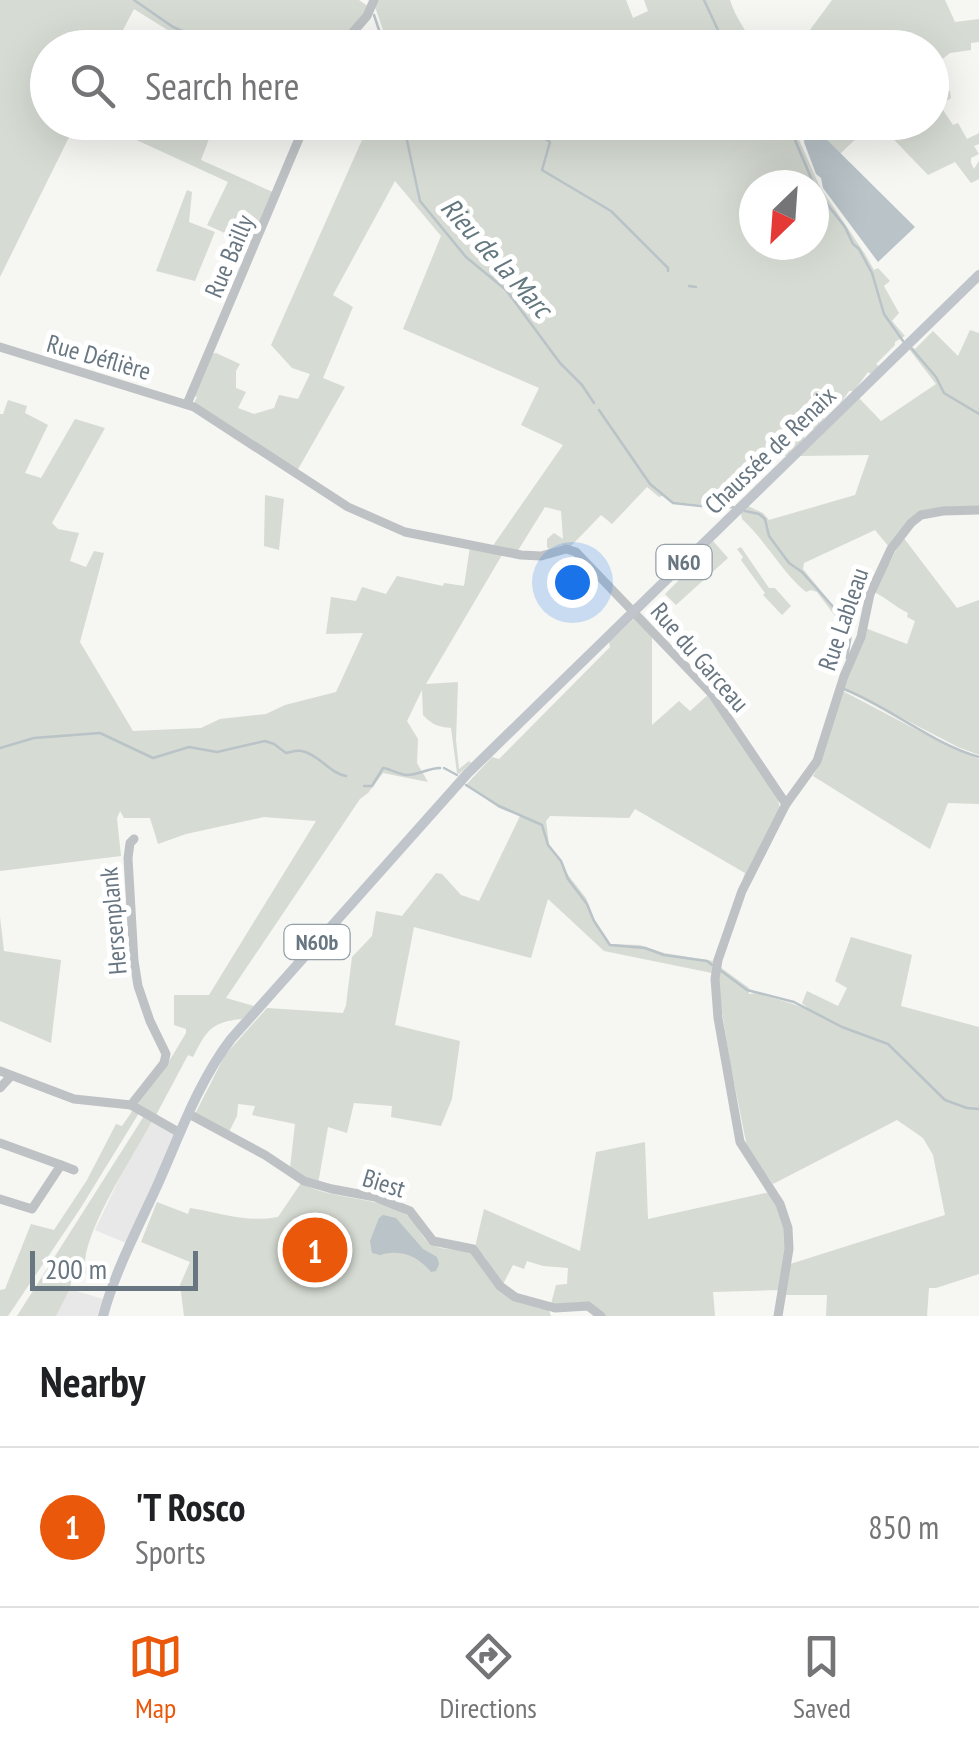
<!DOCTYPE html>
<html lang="en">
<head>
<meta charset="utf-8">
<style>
	body { margin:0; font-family:"PT Sans Narrow",sans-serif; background:#f2f2f2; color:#202124 }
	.compass { position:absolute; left:739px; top:170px; width:90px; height:90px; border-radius:50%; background:#fff; box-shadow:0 10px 40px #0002; rotate:205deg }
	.scale { position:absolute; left:30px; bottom:25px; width:168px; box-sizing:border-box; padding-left:10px; border:5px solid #687682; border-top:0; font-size:28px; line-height:35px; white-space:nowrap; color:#687682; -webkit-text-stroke:8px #fff; paint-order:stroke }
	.you { position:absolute; left:572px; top:582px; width:35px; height:35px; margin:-25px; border:8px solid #fff; border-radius:50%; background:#1a73e8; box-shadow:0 0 0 15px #1a73e833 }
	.badge { display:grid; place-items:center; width:65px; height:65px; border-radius:50%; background:#ea580c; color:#fff; font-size:32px; font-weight:700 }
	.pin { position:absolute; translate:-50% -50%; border:5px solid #fff; box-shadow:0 2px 10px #0006 }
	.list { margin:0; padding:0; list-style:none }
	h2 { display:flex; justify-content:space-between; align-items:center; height:130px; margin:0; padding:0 40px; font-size:42px }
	h2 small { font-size:32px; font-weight:400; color:#757577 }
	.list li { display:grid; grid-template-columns:65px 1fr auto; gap:30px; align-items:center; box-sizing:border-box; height:160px; padding:0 40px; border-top:2px solid #e0e0e0 }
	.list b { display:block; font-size:38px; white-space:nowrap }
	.list p { margin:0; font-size:32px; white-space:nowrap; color:#757577 }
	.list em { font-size:32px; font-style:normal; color:#757577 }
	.icon { flex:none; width:55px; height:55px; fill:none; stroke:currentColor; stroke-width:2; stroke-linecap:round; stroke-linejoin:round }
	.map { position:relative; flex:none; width:979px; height:1316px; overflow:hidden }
	.search { position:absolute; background:#fff; box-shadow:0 10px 40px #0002; left:30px; right:30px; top:30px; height:110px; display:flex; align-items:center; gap:25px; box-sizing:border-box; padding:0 35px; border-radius:55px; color:#757577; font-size:38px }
	.sheet { height:290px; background:#fff }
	nav { display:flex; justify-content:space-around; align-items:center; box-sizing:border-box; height:140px; border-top:2px solid #e0e0e0; background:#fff; font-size:28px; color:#757577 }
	nav a { display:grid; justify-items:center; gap:5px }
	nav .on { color:#ea580c }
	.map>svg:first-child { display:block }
</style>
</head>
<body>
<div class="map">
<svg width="979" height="1316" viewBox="0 0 979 1316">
	<rect width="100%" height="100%" fill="#f6f6f3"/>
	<!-- built -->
	<g fill="#e7e8e7">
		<polygon points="152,1121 173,1132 174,1136 126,1243 95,1230 128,1160"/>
		<polygon points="70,1289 103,1299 97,1316 56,1316"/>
	</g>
	<!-- green -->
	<g fill="#d6dbd3" fill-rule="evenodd">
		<polygon points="0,0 359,0 369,7 337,47 168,47 174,34 134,9 114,47 48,48 48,122 76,123 0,277"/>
		<path d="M376,0H626L633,18L648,11L644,0H730C736,19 746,30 755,47H389L375,7Z"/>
		<polygon points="832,0 945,0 955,22 979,19 979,42 971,43 971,50 950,53 941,60 946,91 950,91 951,98 932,110 932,48 783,48 795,37 804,38"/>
		<polygon points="943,110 953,125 958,123 967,139 979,133 979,144 974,146 979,154 971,158 971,163 974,169 979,161 979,179 971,183 955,162 928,175 878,123 932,122 932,111 935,115"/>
		<polygon points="136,123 215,123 201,160 275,193 251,245 207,225 228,182 130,137"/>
		<path d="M350,123H872L840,154L814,127L806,128L799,140L820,187L865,254L874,270L878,268L890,281L884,286L899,313L892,321L905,336L895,342V345L876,364L879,366L871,374L868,372L854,391H849L841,403L839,400L821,415L824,419L814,429L811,427L802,436L805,438L787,456L780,455L727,507L672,502L665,495L659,497L647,487L612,524L601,515L571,546L563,547L562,545L549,549L547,547V539L554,533L563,539L561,511L545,507L517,552L492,547L563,445L521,425L539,388L403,329L441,236L395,181L333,295L353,307L323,378L345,387L297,471L194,403L197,397L192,395L210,354L216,353L240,364L236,371V388L246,392L238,408L254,414L274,408L279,395L298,399L310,374L292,368L271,345L366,131ZM754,185H814V245H754Z"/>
		<polygon points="187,190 192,192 189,222 215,232 195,281 156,271"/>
		<path d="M970,330L979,333V507L930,511L889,547L875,530L804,563L803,569L846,621L849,626L844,628L817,592L811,590L806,592C781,571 766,541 742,519L741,513L748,506L763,513L769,520L855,495L869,455L800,456L859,398L881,421L936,384L909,349L912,347L915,349L933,331L958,356Z"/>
		<path d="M8,400L27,406L25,413L48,425L25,473L41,478L75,419L105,428L52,523L58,529L79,533L70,561L86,567L94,551L104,553L80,642L133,731L201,728L220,719L266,714L285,705L336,692L363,633L326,634L331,597L356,601L362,587L386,594L397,576L443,586L444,583L464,586L470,547L502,555L426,684L458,682L456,740L459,769L469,761L471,763L459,774L457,773L451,728C439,727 432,725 423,715L422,690L407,721L418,739L417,763L428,782L383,773L368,793L360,799L226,998L254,1006L242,1019C211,1022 207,1030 193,1057L188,1055L155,1117L136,1106L165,1068L186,1033V1029L174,1025V995H209L316,821L264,817L186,834L158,844L150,818H124L120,811L117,818L121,856L0,871V414H3Z"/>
		<polygon points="265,495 284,499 279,550 264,546"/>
		<path d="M903,537L957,608L979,600V755L958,747L844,688L865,628L907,644L915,621L907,617L908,613C895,607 887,598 874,592Z"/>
		<polygon points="713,541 728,558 676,605 665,594 680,579 682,571"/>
		<polygon points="741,547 769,588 775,588 791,606 782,615 763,595 765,593 741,560 743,557 737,549"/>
		<polygon points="635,618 652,634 652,725 679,701 690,711 709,694 778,799 780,809 737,895 745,873 635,809 629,818 550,816 546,821 549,844 561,861 568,875 586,898 593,917 609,944 640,945 664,953 713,961 733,907 712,973 604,951 548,899 531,958 414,927 395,1025 460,1041 452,1099 441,1126 391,1117 392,1106 354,1103 347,1133 328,1127 318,1184 308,1182 290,1168 295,1124 252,1115 255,1106 238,1104 237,1116 229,1132 195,1114 225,1055 267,1008 343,1013 346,1005 352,957 372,936 376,911 402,916 436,873 442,874 461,895 479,901 520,816 499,808 466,785 492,757 499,759 610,647 609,642"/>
		<polygon points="841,690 936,740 979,759 979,804 948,803 930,849 813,776 820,763"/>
		<polygon points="0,917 4,951 61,960 51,1043 0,1021"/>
		<polygon points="851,937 912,955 901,1006 979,1027 979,1274 936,1288 929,1288 927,1316 826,1316 827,1295 786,1295 787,1272 780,1290 713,1292 715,1316 604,1316 589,1302 559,1306 551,1304 556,1285 567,1284 568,1268 543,1266 527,1261 524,1269 513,1265 502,1286 484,1256 475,1247 484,1209 580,1251 596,1152 645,1142 648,1219 770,1192 785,1220 787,1265 945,1215 933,1155 923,1138 897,1120 773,1184 747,1147 730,1062 720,999 717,993 720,967 749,988 749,994 757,993 809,1009 802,1003 807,991 838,1006 847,988 835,981"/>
		<polygon points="133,1110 139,1113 80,1209 8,1316 0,1316 0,1290 5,1289 31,1224 54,1230 87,1180 116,1124 122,1126"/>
		<path d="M144,1116L152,1121C134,1155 84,1230 85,1266L95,1270L93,1276L73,1270L70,1289L56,1316H17Z"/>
		<path d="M301,1183C334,1201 374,1195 407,1215C414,1219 417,1226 421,1233C431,1252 452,1249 470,1250L496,1287L549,1310L551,1316H184L180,1285L190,1262L141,1242L157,1202L188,1214L190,1208C222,1213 246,1223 278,1217Z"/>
	</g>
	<!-- water -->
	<g fill="#b9c3c8">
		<polygon points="814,127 915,227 878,262 823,188 821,178 816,174 804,142 806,128"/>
		<path d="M383,1215L396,1218L423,1249L437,1257L439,1264L436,1271L431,1272C421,1260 408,1251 390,1253C373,1255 389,1257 372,1253L370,1241L379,1218Z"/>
	</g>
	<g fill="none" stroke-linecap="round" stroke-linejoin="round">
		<!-- stream -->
		<g stroke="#b9c3c8" stroke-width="2.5">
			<polyline points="134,0 173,27 222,48"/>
			<polyline points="704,0 724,43 730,42 742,33 745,35 751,48"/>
			<polyline points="374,15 385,48"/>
			<polyline points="280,35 294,48"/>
			<polyline points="403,122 420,201 466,257 506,290 560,363 582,385 594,403"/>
			<polyline points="519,122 550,142 542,170 611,211 668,268 668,271"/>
			<polyline points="801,122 792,133 820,199 827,204 845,227 853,244 859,249 872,273 884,314 903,341"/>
			<polyline points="689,286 696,287"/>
			<polyline points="912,349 936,377 944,393 979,414"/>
			<polyline points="599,410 650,484 673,503 720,508 733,507"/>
			<polyline points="745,511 759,514 765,519 769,536 789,563 802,572 844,619 851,634 847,658"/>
			<path d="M844,689C891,708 931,743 979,757"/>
			<path d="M0,748L34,738L100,733L153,758L189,747L217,752L265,741L274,744L286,753C291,752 297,750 302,751C320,755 329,773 346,776"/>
			<polyline points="444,768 457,775"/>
			<polyline points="466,785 499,806 542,825 548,845 561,861 568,879 587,904 594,921 610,945 645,948 664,955 707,961 712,965"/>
			<path d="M364,786H372L383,768C391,769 399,775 407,775C419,775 428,768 440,768"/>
			<polyline points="720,970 747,990 794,1002 842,1027 888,1044 945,1100 967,1108 979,1109"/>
		</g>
		<!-- minor -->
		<g stroke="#bec2c5" stroke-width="9">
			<polyline points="339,48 367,16 374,0"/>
			<polyline points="0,347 194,407 348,507 405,532 521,555 541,556 566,549 576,552 712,694 786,804 742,891 718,960 715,979 718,1018 740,1142 780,1204 788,1228 789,1249 778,1316"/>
			<polyline points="187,404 306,122"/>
			<polyline points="786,804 817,761 844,676 861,637 870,594 891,549 911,523 921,515 943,511 979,510"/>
			<polyline points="0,1071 74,1099 131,1105 180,1133"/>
			<polyline points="0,1088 11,1076"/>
			<polyline points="131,1105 164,1063 166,1054 150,1021 138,986 134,961 128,858 130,843 134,839"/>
			<polyline points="189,1114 265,1155 304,1181 332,1189 375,1197 410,1211 433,1241 473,1249 500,1286 515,1297 555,1308 588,1306 601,1316"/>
			<polyline points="0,1143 61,1165"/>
			<polyline points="0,1199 32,1209 61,1165 74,1170"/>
		</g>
		<!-- major -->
		<path stroke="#bfc5ca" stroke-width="10" d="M103,1316C115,1271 138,1228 157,1186C179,1137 198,1082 231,1039L468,773L979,275"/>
	</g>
	<g text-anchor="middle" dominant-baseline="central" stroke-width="10" stroke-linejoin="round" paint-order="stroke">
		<!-- shield labels -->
		<g fill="#fff" stroke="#959fa8" stroke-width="2.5">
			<rect x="656.5" y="545" width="55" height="34" rx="8"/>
			<rect x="284.5" y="925" width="65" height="34" rx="8"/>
		</g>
		<g font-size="22" font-weight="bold" fill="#687682">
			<text x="684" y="562">N60</text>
			<text x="317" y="942">N60b</text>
		</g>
		<!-- street labels -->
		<g font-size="25" fill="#687682" stroke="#fff">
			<text transform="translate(229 256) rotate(-67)">Rue Bailly</text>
			<text transform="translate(99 357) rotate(16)">Rue Déflière</text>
			<text transform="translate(770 450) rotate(-44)">Chaussée de Renaix</text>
			<text transform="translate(843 619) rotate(-71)">Rue Lableau</text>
			<text transform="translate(700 657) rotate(49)">Rue du Garceau</text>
			<text transform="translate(113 921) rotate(-95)">Hersenplank</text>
			<text transform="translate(384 1183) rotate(17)">Biest</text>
		</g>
		<!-- water labels -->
		<g font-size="28" font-style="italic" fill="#63777f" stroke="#fff">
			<text transform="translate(497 257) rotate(48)">Rieu de la Marc</text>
		</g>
	</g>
</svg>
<svg class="compass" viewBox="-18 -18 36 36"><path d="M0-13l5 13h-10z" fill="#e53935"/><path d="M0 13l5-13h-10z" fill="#757577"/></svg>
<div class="scale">200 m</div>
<div class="you"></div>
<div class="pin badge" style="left:315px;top:1250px">1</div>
<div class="search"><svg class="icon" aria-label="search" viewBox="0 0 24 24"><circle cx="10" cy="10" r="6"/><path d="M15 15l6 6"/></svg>Search here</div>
</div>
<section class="sheet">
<h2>Nearby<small></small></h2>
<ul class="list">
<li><span class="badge">1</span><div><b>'T Rosco</b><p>Sports</p></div><em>850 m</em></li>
</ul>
</section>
<nav>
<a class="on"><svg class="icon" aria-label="map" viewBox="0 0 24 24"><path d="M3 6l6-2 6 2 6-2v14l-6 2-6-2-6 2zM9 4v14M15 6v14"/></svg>Map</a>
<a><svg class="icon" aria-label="directions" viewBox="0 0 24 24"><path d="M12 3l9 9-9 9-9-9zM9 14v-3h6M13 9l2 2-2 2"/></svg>Directions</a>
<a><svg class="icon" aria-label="saved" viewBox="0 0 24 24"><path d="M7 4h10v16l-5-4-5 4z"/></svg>Saved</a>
</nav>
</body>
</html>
